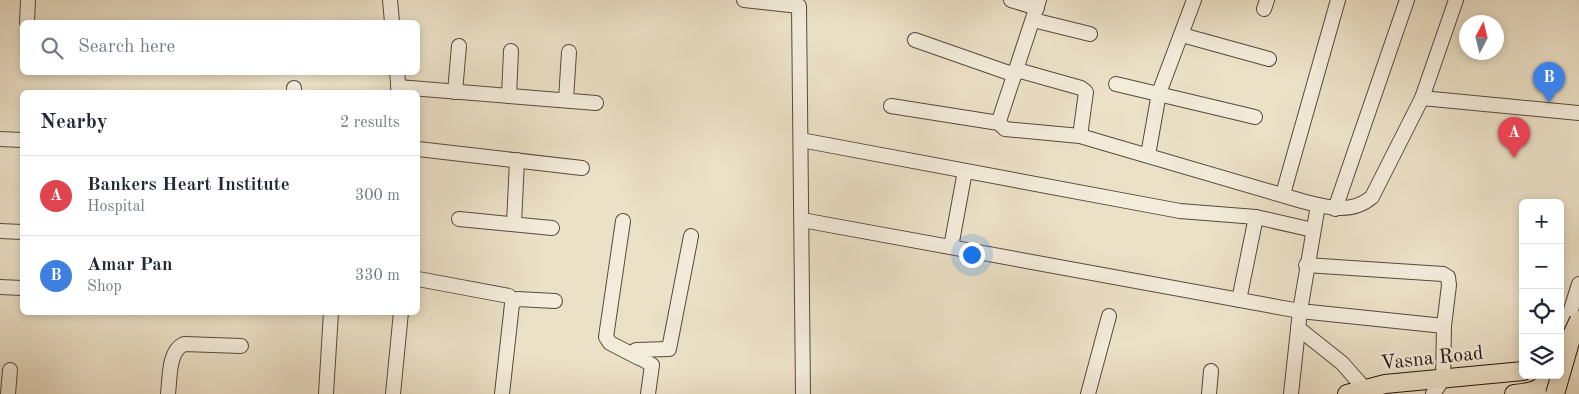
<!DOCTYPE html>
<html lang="en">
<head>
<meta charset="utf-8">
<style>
	body { margin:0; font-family:"Old Standard TT",serif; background:#f6f6f7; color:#1f2937 }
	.controls { position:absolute; right:15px; bottom:15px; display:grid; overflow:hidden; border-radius:8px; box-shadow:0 2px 8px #0003 }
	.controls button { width:45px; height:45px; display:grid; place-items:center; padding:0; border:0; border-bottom:1px solid #e0e1e3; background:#fff; color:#1f2937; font:25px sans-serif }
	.compass { position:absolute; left:1459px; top:15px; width:45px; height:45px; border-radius:50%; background:#fff; box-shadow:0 2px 8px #0003; rotate:7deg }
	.you { position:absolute; left:971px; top:254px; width:18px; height:18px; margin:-12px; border:4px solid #fff; border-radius:50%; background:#1a73e8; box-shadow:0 0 0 8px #1a73e833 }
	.badge { display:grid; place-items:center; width:32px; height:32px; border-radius:50%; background:#111827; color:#fff; font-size:16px; font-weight:700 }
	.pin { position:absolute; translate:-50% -41px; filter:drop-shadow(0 1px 2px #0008) }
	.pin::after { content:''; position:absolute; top:26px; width:18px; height:15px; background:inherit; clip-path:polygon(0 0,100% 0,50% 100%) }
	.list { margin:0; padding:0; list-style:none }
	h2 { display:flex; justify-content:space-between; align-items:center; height:65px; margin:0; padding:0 20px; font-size:21px }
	h2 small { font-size:16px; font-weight:400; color:#747a83 }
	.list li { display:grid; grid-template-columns:32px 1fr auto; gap:15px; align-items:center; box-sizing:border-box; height:80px; padding:0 20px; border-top:1px solid #e0e1e3 }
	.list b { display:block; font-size:19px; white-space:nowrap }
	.list p { margin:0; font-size:16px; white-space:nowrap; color:#747a83 }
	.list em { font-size:16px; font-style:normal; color:#747a83 }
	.icon { flex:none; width:28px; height:28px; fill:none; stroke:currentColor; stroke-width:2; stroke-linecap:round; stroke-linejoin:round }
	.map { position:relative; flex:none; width:1579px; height:394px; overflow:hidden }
	.search { position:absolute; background:#fff; box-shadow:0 2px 8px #0003; left:20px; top:20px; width:400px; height:55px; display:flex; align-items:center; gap:12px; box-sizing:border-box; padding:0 18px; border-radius:8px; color:#747a83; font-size:19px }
	.panel { position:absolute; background:#fff; box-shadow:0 2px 8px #0003; left:20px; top:90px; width:400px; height:225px; border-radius:8px }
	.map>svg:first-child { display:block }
</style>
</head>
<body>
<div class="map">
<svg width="1579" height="394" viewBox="0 0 1579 394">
	<rect width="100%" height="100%" fill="#ece1c7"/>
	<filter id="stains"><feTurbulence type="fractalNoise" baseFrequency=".004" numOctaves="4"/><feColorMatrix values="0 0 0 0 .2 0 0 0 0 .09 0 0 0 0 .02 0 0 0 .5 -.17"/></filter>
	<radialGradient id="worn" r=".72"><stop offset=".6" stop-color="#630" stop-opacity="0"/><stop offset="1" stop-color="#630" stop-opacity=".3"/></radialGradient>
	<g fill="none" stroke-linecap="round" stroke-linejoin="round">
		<!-- minor casing -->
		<g stroke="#58493c" stroke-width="16">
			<g id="minor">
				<polyline points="390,0 392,22"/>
				<polyline points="744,0 799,6 803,394"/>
				<polyline points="1011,0 1037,8"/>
				<path d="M1039,0L1000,118L999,123L1005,129L1080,136L1302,201C1326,207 1351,215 1372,197L1422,98"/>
				<polyline points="1456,0 1422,98 1579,113"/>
				<polyline points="1264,9 1267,0"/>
				<polyline points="1033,20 1090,34"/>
				<polyline points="27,22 28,0"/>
				<polyline points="1182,35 1269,59"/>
				<polyline points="915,40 1015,75"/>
				<polyline points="1017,70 1081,88 1086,92 1080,136"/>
				<polyline points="397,72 399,92"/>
				<polyline points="1116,84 1255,117"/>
				<polyline points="398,87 596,103"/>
				<polyline points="294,92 294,88"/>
				<polyline points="455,92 459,46"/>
				<polyline points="509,96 511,51"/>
				<polyline points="566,100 569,52"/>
				<polyline points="891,106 999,123"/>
				<polyline points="0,139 22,140"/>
				<polyline points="801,140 1180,211 1256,217 1313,230"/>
				<polyline points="418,149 582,168"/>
				<polyline points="1148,155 1159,93 1194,0"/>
				<polyline points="1283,194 1338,0"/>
				<polyline points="1318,205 1300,311 1444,326"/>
				<polyline points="1335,209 1407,0"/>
				<polyline points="459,219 552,228"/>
				<polyline points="802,220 1300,311 1291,394"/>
				<polyline points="623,221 606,337 610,343 639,358"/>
				<polyline points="514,224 517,160"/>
				<polyline points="0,231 22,232"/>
				<polyline points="951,247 965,171"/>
				<polyline points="1306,265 1443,274 1448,277 1449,285 1444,326 1443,379 1433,394"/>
				<polyline points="418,279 509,296"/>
				<polyline points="0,287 22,288"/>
				<polyline points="1239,300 1256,217"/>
				<polyline points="1298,328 1342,363 1365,389"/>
				<polyline points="1564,342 1569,316 1579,284"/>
				<polyline points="8,394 10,370"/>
				<path d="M168,394C170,379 168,351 184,344L241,346"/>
				<polyline points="326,394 331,312"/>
				<polyline points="393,394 401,312"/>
				<polyline points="502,394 512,304 517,299 555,301"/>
				<polyline points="648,394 652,365 632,353 636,350 669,349 691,236"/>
				<polyline points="1088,394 1109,316"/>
				<polyline points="1209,394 1211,371"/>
			</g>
		</g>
		<!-- major casing -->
		<g stroke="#26160d" stroke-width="20">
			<g id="major">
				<polyline points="1347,394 1385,384 1523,371"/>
				<path d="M1514,394C1525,393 1539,392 1546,381"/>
			</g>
		</g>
		<!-- minor -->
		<use href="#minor" stroke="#f3ecdb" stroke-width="14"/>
		<!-- major -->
		<use href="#major" stroke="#ece1c7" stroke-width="18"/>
		<!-- major-bridge casing -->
		<g stroke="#26160d" stroke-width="20" stroke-linecap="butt">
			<polyline id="major-bridge" points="1555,394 1572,335 1579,320"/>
		</g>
		<!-- major-bridge -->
		<use href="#major-bridge" stroke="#ece1c7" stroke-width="18"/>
	</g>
	<g text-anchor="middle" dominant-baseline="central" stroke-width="4.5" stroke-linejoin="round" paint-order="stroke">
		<!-- street labels -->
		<g font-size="20" fill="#26160d" stroke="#f3ecdb">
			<text transform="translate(1432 359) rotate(-6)">Vasna Road</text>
		</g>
	</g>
	<rect width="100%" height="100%" filter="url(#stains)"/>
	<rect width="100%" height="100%" fill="url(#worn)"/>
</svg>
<div class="controls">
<button>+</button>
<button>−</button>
<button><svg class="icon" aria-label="locate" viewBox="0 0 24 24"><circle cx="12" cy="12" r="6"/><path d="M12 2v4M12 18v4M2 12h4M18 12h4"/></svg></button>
<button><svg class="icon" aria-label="layers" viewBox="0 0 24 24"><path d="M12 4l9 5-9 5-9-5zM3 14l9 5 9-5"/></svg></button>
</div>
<svg class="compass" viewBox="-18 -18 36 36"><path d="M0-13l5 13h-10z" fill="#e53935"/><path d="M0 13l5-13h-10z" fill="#747a83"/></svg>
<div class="you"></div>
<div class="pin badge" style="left:1514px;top:158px;background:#e0444e">A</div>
<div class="pin badge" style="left:1549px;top:103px;background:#3f7fe0">B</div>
<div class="search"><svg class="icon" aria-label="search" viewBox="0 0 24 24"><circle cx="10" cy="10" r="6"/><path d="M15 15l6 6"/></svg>Search here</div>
<section class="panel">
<h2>Nearby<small>2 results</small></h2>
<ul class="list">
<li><span class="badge" style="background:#e0444e">A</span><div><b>Bankers Heart Institute</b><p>Hospital</p></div><em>300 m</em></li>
<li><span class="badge" style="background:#3f7fe0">B</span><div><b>Amar Pan</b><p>Shop</p></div><em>330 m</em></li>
</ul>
</section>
</div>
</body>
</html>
